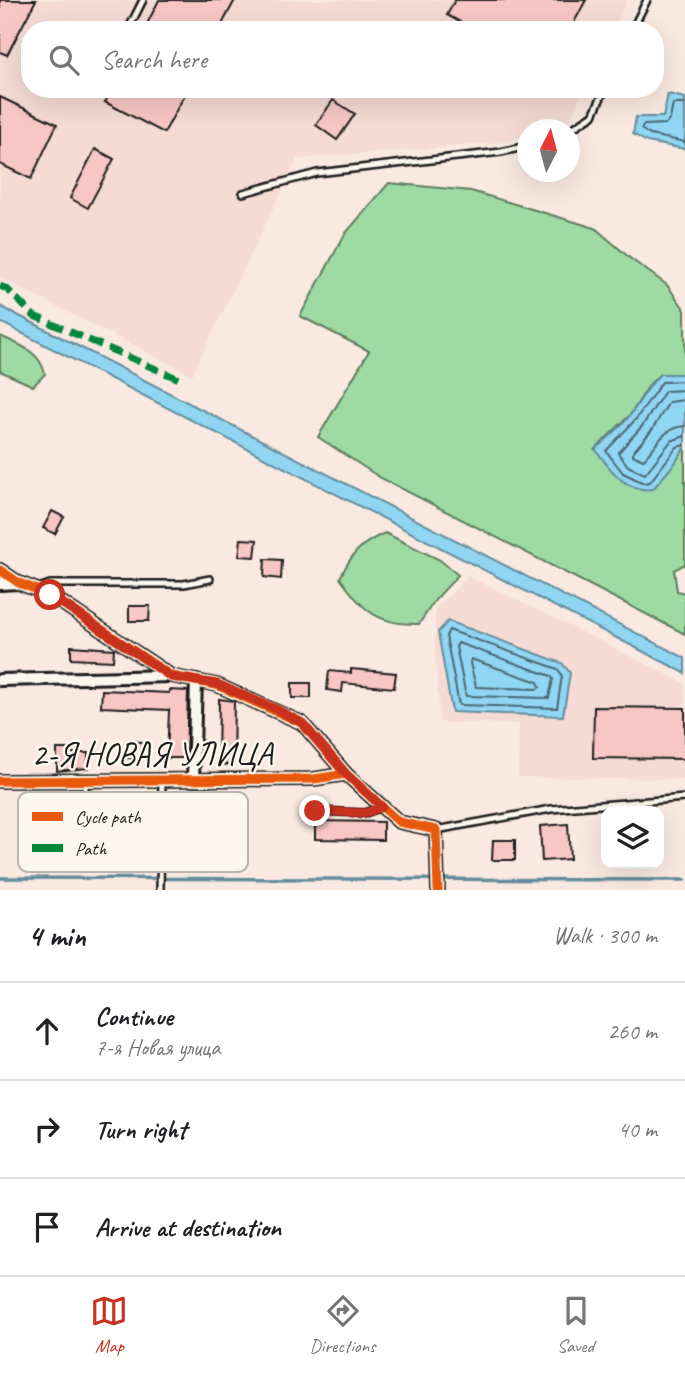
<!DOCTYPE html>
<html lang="en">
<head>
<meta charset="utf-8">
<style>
	body { margin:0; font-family:Caveat,sans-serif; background:#f6f6f6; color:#202124 }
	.controls { position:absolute; right:21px; bottom:21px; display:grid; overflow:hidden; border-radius:14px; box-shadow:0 7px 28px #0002 }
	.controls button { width:63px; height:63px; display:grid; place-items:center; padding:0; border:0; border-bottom:2px solid #e0e0e0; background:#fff; color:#202124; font:35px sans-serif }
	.compass { position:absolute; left:517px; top:119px; width:63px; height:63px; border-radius:50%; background:#fff; box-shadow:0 7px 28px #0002; rotate:6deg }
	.stop { position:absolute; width:21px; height:21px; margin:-16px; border:5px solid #c8321e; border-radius:50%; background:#fff }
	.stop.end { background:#c8321e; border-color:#fff; box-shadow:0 2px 7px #0008 }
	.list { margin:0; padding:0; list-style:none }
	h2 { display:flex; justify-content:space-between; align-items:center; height:91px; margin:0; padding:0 28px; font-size:30px }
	h2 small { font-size:23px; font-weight:400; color:#757577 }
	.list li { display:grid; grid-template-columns:46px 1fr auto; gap:21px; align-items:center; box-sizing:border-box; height:98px; padding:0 28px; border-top:2px solid #e0e0e0 }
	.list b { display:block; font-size:26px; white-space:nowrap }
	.list p { margin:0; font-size:23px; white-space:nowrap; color:#757577 }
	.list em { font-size:23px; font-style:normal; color:#757577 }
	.icon { flex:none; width:38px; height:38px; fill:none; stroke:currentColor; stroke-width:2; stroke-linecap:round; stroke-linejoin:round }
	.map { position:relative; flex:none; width:685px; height:890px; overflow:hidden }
	.search { position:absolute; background:#fff; box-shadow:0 7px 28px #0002; left:21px; right:21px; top:21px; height:77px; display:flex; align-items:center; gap:18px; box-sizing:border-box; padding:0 24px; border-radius:28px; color:#757577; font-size:26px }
	.sheet { height:385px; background:#fff }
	nav { display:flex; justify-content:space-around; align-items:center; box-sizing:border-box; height:98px; border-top:2px solid #e0e0e0; background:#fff; font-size:19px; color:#757577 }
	nav a { display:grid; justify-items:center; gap:4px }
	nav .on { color:#c8321e }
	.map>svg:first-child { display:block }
</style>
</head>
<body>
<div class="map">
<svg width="685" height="890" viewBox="0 0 685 890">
	<rect width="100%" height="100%" fill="#fae9e0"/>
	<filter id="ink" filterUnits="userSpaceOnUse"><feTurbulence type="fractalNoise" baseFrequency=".0143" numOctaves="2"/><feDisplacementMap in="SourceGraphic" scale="14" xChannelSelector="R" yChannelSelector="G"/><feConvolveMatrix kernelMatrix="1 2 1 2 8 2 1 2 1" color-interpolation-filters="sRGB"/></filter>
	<g filter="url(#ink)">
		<!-- built -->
		<g fill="#f5dbd4">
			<polygon points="0,0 627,0 613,30 30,30 30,89 584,89 567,125 550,129 528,130 527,135 499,143 297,159 192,375 0,278"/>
			<polygon points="468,576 685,683 685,779 518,777 519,724 440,722 435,654 435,609"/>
		</g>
		<!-- green -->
		<g fill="#9edba3" stroke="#5d7c60" stroke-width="2">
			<polygon points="389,183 471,191 595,228 631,259 667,285 685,310 685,374 660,374 650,384 630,415 595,449 675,463 685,447 685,564 674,570 677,591 685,593 685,634 379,477 318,437 369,351 300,316 345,234"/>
			<path d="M0,336C20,345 40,351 45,374L33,386L0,371Z"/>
			<path d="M385,533L440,560L458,575L435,600L419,624C378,625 363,611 340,578C352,553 360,544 385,533Z"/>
		</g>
		<!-- water -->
		<g fill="#90d6f2" stroke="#628c9c" stroke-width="2">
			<polygon points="668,94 685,98 685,149 647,142 633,134 636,117 663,117"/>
			<polygon points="0,306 685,658 685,673 0,322"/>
			<path d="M660,374H685V447L675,463L653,489C625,493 610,469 595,449C608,438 621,428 631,414C641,400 648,386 660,374Z"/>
			<polygon points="448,621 562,663 570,673 563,716 452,712 438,632"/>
		</g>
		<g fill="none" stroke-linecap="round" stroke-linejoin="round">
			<!-- shore -->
			<g stroke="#4a6672" stroke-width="2">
				<polyline points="685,104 673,104 670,119 666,124 644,125 641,129 650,135 685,142"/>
				<polyline points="685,381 662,382 636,419 606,451 623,473 644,483 650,482 677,447 685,445"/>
				<polyline points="685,390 665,391 643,425 618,453 628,466 645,474 671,441 685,436"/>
				<path d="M685,400L669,402L652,430L633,452V455L643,460C657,446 663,427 685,426"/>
				<polygon points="449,630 558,669 562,676 557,708 459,705 446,636"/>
				<polygon points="458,643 551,676 553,679 549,698 466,696 456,647"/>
				<polygon points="471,659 538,682 540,687 537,689 476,687 470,663"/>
			</g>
			<!-- stream -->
			<polyline stroke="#628c9c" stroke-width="3.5" points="0,878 685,880"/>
		</g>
		<!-- building -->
		<g fill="#f8c7c5" stroke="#1c1c1c" stroke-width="2">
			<polygon points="0,0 36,0 7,55 0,52"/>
			<polygon points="159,0 235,0 219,30 144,30"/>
			<polygon points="455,0 586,0 570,30 475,30 447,15"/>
			<polygon points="112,89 188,89 164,133 105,102"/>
			<polygon points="0,97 57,124 31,179 0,164"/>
			<polygon points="333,100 355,114 337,140 316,125"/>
			<polygon points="95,149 114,159 88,208 70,198"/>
			<polygon points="52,511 64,517 55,534 43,528"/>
			<polygon points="241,539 257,540 255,557 239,556"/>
			<polygon points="265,559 282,560 281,579 264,577"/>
			<polygon points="129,606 150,606 149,621 129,621"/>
			<polygon points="71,646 114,649 113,661 71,659"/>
			<polygon points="351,669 396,673 394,688 343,683 342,692 327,690 329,671 351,673"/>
			<rect x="292" y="683" width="19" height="15"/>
			<polygon points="102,690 169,693 169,690 188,691 186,758 167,758 169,710 101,707"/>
			<polygon points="219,699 234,701 233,765 218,764"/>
			<polygon points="594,707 685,708 685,759 593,758"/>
			<polygon points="127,741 142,742 142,759 127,758"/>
			<polygon points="57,749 70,749 69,753 88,753 88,768 57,771"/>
			<polygon points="315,821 383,822 383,840 315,839"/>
			<polygon points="568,824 570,859 542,861 540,826"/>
			<polygon points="493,840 515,840 515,860 492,860"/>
		</g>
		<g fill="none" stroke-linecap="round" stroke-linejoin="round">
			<!-- service casing -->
			<g stroke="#1c1c1c" stroke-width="10">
				<g id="service">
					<polyline points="128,30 143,0"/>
					<polyline points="632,30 647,0"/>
					<polyline points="570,130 593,115 605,89"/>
					<polyline points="243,193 317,173 501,152 528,146"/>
					<polyline points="36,589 50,584 184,584 210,579"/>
					<polyline points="315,811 365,813 382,807"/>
					<polyline points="436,830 551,809 685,798"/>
					<polyline points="77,833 85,832 85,780"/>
					<polyline points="160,890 162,781"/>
				</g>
			</g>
			<!-- minor casing -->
			<g stroke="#1c1c1c" stroke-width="16">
				<g id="minor">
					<polyline points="0,570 19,583 50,595 171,676 217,685 302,723 346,774 399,822 436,830 438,890"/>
					<polyline points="0,584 19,583"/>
					<polyline points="0,680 171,676"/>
					<polyline points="193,780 196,681"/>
					<polyline points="0,781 314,779 346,774"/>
				</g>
			</g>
			<!-- service -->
			<use href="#service" stroke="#fbf7ec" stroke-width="5"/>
			<!-- minor -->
			<use href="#minor" stroke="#fbf7ec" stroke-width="10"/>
			<!-- quiet -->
			<polyline stroke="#00873e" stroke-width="7" stroke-dasharray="14 7" stroke-linecap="butt" points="0,286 7,289 34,316 179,379"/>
			<!-- cycleway casing -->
			<g stroke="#fbf7ec" stroke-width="13">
				<g id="cycleway">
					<polyline points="0,570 19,583 50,595 171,676 217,685 302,723 346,774 399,822 436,830 438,890"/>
					<polyline points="0,781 314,779 346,774"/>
				</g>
			</g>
			<!-- cycleway -->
			<use href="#cycleway" stroke="#e8590c" stroke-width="9"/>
		</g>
	</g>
	<g fill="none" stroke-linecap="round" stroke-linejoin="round" filter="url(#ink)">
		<!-- route -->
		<polyline stroke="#c8321e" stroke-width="9" points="50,595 171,677 217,684 276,709 302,723 346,774 382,807 365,813 315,811"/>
	</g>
	<g text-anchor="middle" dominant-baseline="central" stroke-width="5" stroke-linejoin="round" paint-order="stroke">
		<!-- street labels -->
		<g font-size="33" fill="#1c1c1c" stroke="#fbf7ec">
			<text x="152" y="754">2-Я НОВАЯ УЛИЦА</text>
		</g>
	</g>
	<!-- legend -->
	<rect x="18" y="792" width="230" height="80" rx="10" fill="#fbf7ec" stroke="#b8b5ae" stroke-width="2"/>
	<rect x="32" y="812" width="31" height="9" fill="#e8590c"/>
	<rect x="32" y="844" width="31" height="8" fill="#00873e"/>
	<g font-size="19" fill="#1c1c1c">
		<text x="75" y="823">Cycle path</text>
		<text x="75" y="855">Path</text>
	</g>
</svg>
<div class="controls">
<button><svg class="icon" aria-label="layers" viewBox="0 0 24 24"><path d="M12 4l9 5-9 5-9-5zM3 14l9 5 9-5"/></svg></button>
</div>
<svg class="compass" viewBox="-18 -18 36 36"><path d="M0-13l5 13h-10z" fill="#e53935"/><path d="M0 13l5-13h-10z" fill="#757577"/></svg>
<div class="stop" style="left:50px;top:595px"></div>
<div class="stop end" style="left:315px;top:811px"></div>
<div class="search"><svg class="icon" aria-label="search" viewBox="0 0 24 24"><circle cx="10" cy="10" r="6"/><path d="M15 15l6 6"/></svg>Search here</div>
</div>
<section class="sheet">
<h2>4 min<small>Walk · 300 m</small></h2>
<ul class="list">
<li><svg class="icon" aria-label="ahead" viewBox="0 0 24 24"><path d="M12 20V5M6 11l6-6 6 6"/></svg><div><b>Continue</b><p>7-я Новая улица</p></div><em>260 m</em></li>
<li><svg class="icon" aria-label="right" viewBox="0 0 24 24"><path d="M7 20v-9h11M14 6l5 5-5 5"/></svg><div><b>Turn right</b></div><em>40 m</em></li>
<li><svg class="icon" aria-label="arrive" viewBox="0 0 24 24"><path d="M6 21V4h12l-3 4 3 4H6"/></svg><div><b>Arrive at destination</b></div></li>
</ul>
</section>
<nav>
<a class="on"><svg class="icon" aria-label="map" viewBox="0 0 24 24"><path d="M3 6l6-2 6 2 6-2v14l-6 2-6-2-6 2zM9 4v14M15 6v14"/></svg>Map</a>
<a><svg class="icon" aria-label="directions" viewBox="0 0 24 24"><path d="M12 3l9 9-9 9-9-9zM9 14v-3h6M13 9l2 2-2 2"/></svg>Directions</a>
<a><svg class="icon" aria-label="saved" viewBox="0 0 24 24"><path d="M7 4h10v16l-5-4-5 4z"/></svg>Saved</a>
</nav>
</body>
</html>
